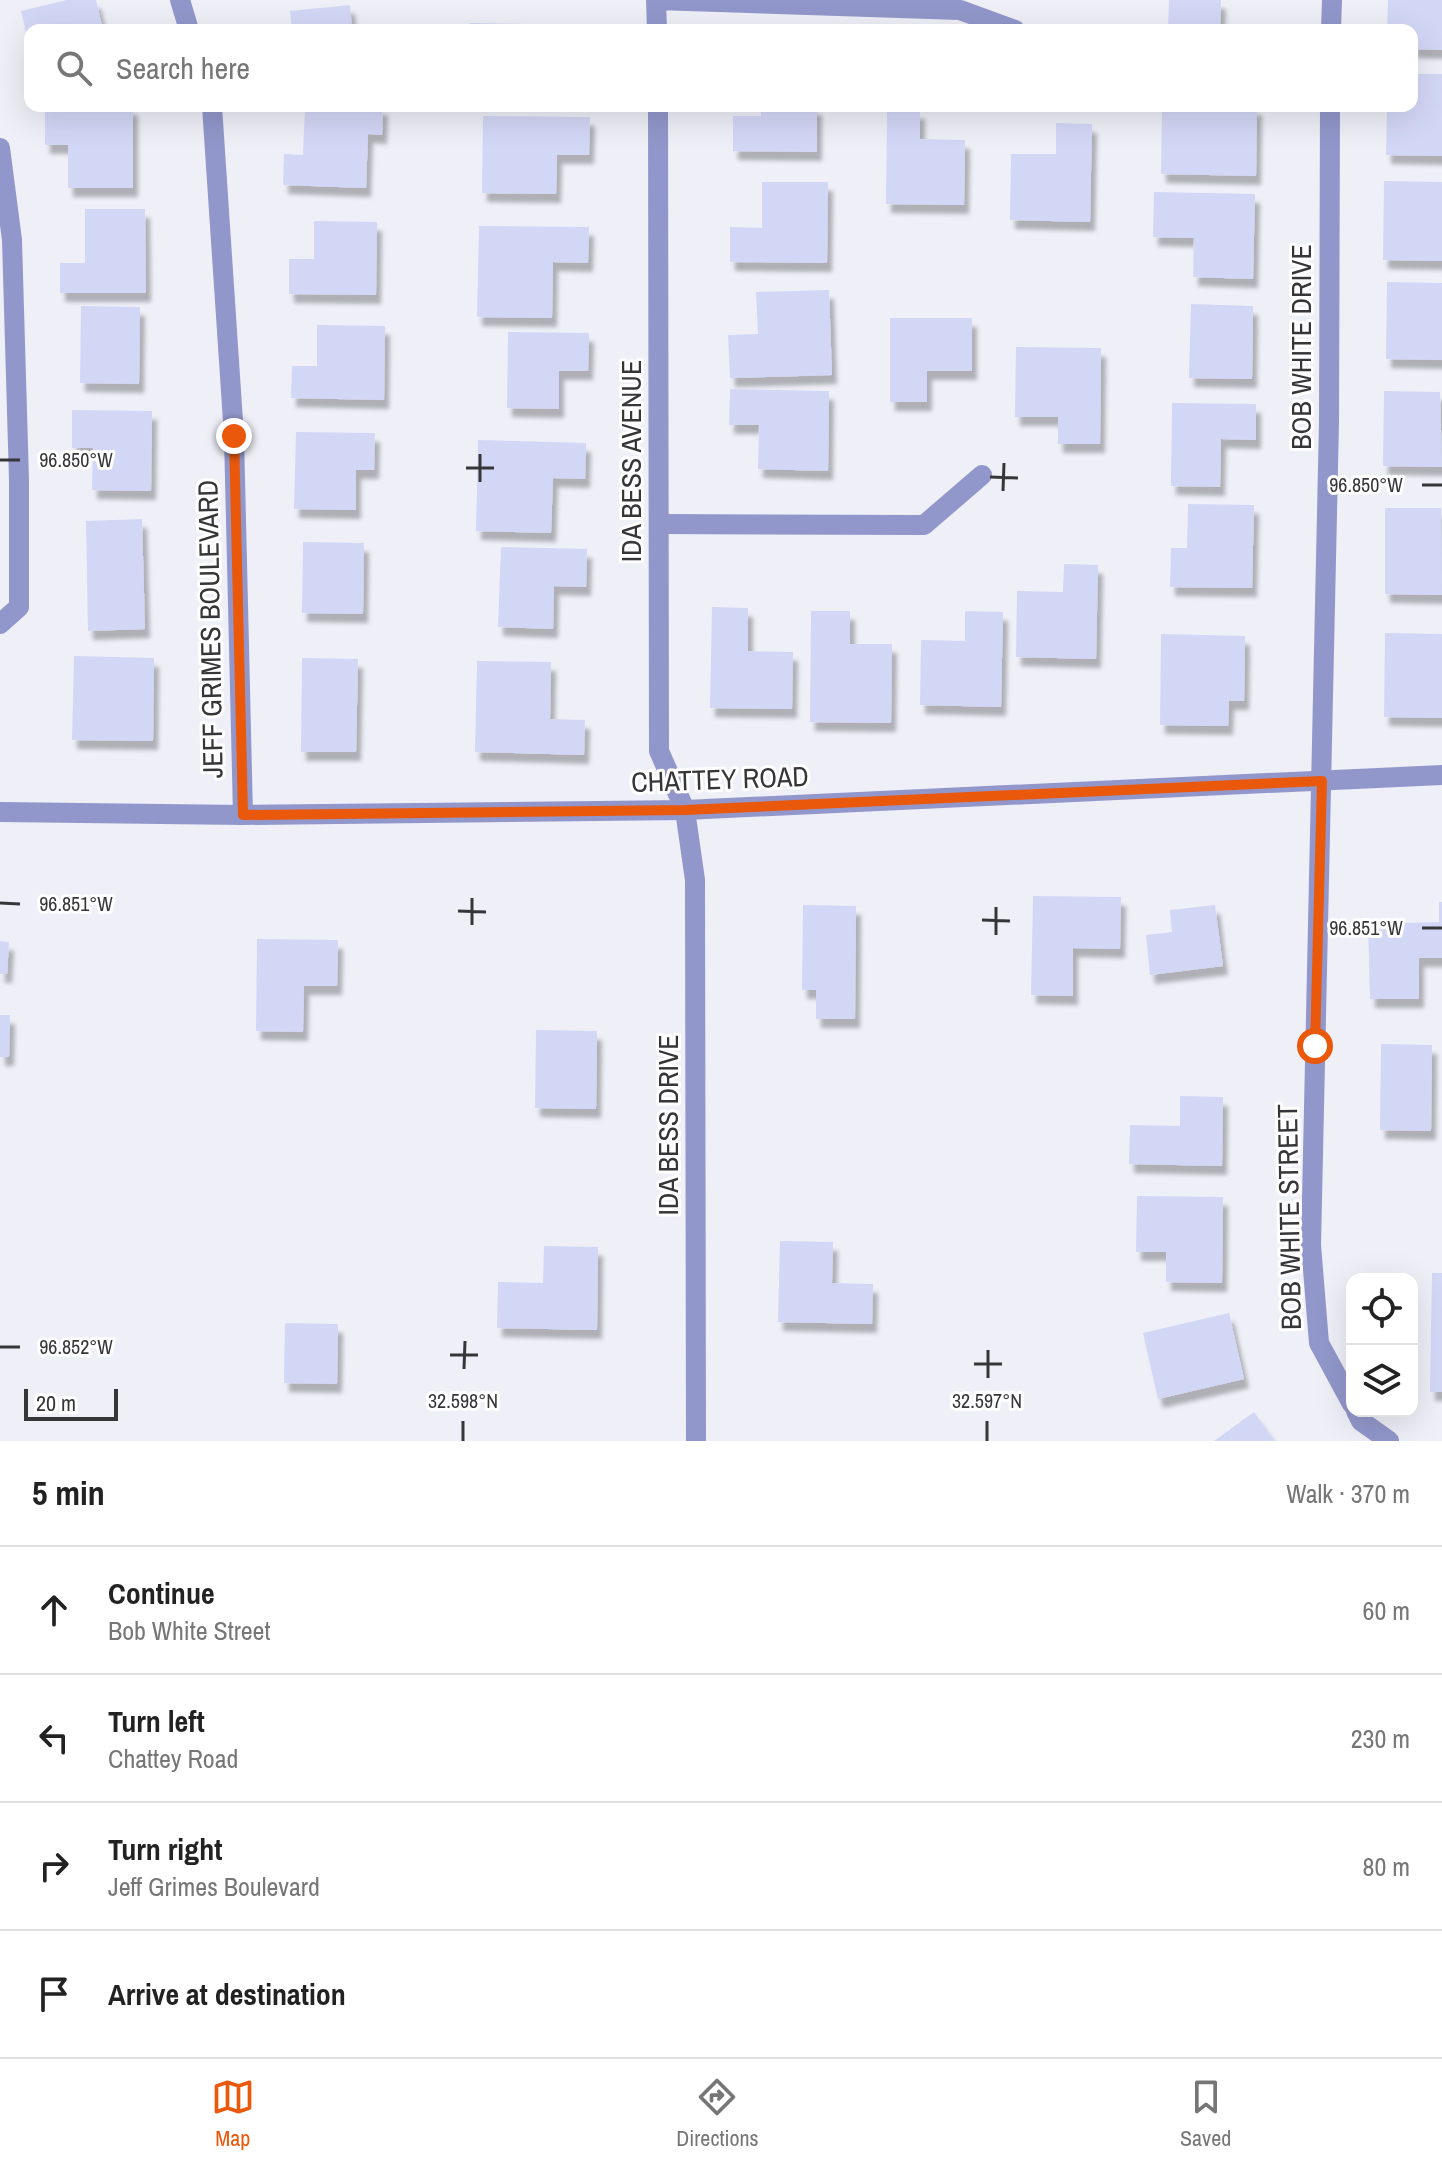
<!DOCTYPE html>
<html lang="en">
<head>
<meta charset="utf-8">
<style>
	body { margin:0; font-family:"Archivo Narrow",sans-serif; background:#f6f6f6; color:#222 }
	.controls { position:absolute; right:24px; bottom:24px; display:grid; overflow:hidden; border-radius:16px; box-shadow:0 8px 32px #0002 }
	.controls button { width:72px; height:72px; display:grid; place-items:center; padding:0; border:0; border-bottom:2px solid #e0e0e0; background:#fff; color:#222; font:40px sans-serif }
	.scale { position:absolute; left:24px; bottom:20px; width:94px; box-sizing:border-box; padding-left:8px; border:4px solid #363639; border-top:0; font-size:22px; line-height:28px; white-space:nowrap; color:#363639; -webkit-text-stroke:6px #fff; paint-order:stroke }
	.stop { position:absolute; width:24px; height:24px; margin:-18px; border:6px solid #ea580c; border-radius:50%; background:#fff }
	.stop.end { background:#ea580c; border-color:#fff; box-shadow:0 2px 8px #0008 }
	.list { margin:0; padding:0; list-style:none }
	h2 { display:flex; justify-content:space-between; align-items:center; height:104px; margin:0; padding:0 32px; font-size:34px }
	h2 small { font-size:26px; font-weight:400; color:#767676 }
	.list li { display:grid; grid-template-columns:52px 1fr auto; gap:24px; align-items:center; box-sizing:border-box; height:128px; padding:0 32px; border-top:2px solid #e0e0e0 }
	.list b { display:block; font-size:30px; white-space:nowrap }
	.list p { margin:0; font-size:26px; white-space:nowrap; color:#767676 }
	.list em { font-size:26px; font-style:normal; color:#767676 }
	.icon { flex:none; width:44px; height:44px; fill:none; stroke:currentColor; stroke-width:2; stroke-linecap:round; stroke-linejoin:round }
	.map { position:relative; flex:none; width:1442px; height:1441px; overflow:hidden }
	.search { position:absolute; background:#fff; box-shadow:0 8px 32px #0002; left:24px; right:24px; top:24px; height:88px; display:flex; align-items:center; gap:20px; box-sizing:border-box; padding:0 28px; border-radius:16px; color:#767676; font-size:30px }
	.sheet { height:616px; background:#fff }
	nav { display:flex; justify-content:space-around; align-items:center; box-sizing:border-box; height:112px; border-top:2px solid #e0e0e0; background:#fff; font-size:22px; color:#767676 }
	nav a { display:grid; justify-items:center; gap:4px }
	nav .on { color:#ea580c }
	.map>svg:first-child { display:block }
</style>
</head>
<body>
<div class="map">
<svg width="1442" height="1441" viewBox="0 0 1442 1441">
	<defs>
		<filter id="shadow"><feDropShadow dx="5" dy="9" stdDeviation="2" flood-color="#0004"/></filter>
	</defs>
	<rect width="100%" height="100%" fill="#eeeff7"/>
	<!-- building -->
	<g fill="#d3d7f6" filter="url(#shadow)">
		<polygon points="67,0 96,0 103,30 30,30 29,44 21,11"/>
		<polygon points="1169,0 1221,0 1220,30 1168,30"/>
		<polygon points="1388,0 1442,0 1442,50 1412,49 1412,30 1387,30"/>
		<polygon points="350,5 352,30 292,30 290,11"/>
		<polygon points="469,23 526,24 526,30 469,30"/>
		<polygon points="1412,74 1442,74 1442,156 1386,155 1387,106 1412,106"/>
		<polygon points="45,106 133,106 133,188 68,188 68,145 45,145"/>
		<polygon points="305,106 383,106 382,135 368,134 366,188 283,185 284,154 303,155"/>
		<polygon points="761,106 817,106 817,152 733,151 733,116 761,116"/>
		<polygon points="1162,106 1257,106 1256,176 1161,174"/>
		<polygon points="887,110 920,110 920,139 965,140 964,205 886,204"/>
		<polygon points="483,116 590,117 589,155 557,155 556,194 482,193"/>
		<polygon points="1056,123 1092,124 1090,222 1010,220 1011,154 1056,154"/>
		<polygon points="1384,181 1442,182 1442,261 1383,260"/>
		<polygon points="762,182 828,182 827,263 730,262 730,227 762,228"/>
		<polygon points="1154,192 1255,194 1253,279 1193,277 1194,238 1153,237"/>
		<polygon points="85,209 145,209 146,293 60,293 60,263 85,263"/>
		<polygon points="314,221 377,222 376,295 289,294 289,259 314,259"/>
		<polygon points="479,226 589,227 588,263 553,262 552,318 477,317"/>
		<polygon points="1387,282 1442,283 1442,360 1386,359"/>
		<polygon points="829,290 832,375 730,378 728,335 758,334 756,292"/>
		<polygon points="1191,304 1253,306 1252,379 1189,378"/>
		<polygon points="81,306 140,307 139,384 80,383"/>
		<polygon points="890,318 972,318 972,371 927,371 927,402 890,402"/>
		<polygon points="317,325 385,326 384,400 291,398 292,366 317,366"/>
		<polygon points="508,332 589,333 588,371 559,371 559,409 507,408"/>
		<polygon points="1016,347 1101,348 1100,444 1058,444 1058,417 1015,417"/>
		<polygon points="730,389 829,391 828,471 758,469 759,425 729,425"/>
		<polygon points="1384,391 1440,392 1442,467 1383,466"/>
		<polygon points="1172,403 1256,404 1256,440 1221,439 1220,487 1171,486"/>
		<polygon points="72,410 152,411 151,491 92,490 93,448 72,448"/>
		<polygon points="296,432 375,433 374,470 356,470 356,510 294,509"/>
		<polygon points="478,440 586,443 585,479 553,478 551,533 476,531"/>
		<polygon points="1188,504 1254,505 1252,588 1170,587 1171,548 1187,548"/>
		<polygon points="1385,508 1441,508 1442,595 1385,594"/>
		<polygon points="142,519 145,629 88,631 86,521"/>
		<polygon points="303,542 364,543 363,614 302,613"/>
		<polygon points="501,547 587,549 586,587 554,586 553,629 498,627"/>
		<polygon points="1064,564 1098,565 1096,659 1016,657 1017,591 1063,592"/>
		<polygon points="712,607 748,608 748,651 793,652 792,709 710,708"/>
		<polygon points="811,611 850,611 850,644 892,644 891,723 810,722"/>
		<polygon points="965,611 1003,612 1001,707 920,705 921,640 965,641"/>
		<polygon points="1385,633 1442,634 1442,718 1384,717"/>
		<polygon points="1161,634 1245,636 1244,701 1229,701 1228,726 1160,725"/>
		<polygon points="74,656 154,658 153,741 72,740"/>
		<polygon points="302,658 358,659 356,752 301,752"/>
		<polygon points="477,661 551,662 550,719 585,720 584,755 475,752"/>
		<polygon points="1033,896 1121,897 1120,949 1073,948 1073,996 1031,995"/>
		<polygon points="1439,902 1442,902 1442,958 1419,958 1419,999 1370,999 1368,924 1439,922"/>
		<polygon points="803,905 856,906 855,1019 816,1019 816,990 802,990"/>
		<polygon points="1215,905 1223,966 1150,975 1146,935 1172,932 1170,910"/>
		<polygon points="257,939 338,940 337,986 304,986 303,1032 256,1031"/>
		<polygon points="0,941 9,942 7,974 0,974"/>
		<polygon points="0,1015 10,1015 9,1057 0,1057"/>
		<polygon points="536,1030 597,1031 596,1109 535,1108"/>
		<polygon points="1381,1044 1432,1045 1431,1131 1380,1130"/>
		<polygon points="1180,1096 1223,1097 1222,1166 1129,1164 1130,1125 1180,1126"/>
		<polygon points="1137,1196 1223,1197 1222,1283 1166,1282 1166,1252 1136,1252"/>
		<polygon points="780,1241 833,1242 832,1283 873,1284 872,1324 778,1322"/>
		<polygon points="544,1246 598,1247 597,1330 497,1328 498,1282 543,1283"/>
		<polygon points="1432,1273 1442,1273 1442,1392 1430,1392"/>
		<polygon points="1229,1313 1244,1379 1158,1399 1143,1333"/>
		<polygon points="285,1323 338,1324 337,1384 284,1383"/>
		<polygon points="1254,1412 1275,1441 1214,1441"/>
	</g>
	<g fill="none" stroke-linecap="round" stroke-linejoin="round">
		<!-- minor -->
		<g stroke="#9297cb" stroke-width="20">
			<polyline points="180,0 189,30"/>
			<polyline points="657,30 656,0 960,10 1015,30"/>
			<polyline points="1331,30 1332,0"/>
			<polyline points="212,106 234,436 243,815"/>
			<polyline points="658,106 659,751 685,810 695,880 696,1441"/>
			<polyline points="1330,106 1329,422 1311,1245 1319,1343 1352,1404"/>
			<polyline points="0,148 12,240 19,480 19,607 0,624"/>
			<polyline points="659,524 924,525 982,475"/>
			<polyline points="0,812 243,815 685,810 1442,775"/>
			<polyline points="1356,1411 1361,1421 1389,1441"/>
		</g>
	</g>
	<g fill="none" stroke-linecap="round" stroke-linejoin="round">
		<!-- route -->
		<polyline stroke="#ea580c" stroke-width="10" points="234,436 243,815 685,810 1322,781 1315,1046"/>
	</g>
	<!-- ticks -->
	<path fill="none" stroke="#363639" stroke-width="3" d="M0,460H20M466,468H494M990,477L1018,478M480,482V454M1422,485H1442M1003,491L1004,463M0,903L20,904M458,911L486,912M982,920L1010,921M472,925V898M1422,928H1442M996,935V907M0,1347H20M450,1355H478M974,1364H1002M464,1369L465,1341M988,1378V1350M463,1441V1421M987,1441V1421"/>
	<g text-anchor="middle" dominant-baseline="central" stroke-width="6" stroke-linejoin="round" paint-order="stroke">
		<!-- street labels -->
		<g font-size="28" fill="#363639" stroke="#fff">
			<text transform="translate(1301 347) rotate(-90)">BOB WHITE DRIVE</text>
			<text transform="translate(631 461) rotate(-90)">IDA BESS AVENUE</text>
			<text transform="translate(210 629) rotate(-91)">JEFF GRIMES BOULEVARD</text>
			<text transform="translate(720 779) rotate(-2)">CHATTEY ROAD</text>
			<text transform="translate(668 1125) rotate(-90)">IDA BESS DRIVE</text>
			<text transform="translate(1289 1217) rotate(-91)">BOB WHITE STREET</text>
		</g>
	</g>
	<g font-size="20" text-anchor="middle" fill="#363639" stroke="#fff" stroke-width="6" stroke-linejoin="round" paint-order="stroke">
		<text x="76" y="467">96.850°W</text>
		<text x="1366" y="492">96.850°W</text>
		<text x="76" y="911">96.851°W</text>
		<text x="1366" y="935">96.851°W</text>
		<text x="76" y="1354">96.852°W</text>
		<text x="463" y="1408">32.598°N</text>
		<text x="987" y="1408">32.597°N</text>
	</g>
</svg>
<div class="controls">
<button><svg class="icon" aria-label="locate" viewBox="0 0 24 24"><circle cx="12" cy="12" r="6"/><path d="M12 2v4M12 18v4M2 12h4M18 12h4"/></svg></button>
<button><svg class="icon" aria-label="layers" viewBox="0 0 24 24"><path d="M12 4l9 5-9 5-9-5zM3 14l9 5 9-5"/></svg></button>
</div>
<div class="scale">20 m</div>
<div class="stop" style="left:1315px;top:1046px"></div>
<div class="stop end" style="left:234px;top:436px"></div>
<div class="search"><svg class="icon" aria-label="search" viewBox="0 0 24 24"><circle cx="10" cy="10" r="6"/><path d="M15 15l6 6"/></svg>Search here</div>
</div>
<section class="sheet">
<h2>5 min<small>Walk · 370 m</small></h2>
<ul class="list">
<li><svg class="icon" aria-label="ahead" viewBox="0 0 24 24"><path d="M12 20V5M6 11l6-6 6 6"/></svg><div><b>Continue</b><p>Bob White Street</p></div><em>60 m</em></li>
<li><svg class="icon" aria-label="left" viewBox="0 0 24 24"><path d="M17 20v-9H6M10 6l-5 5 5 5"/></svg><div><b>Turn left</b><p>Chattey Road</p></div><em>230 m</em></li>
<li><svg class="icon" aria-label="right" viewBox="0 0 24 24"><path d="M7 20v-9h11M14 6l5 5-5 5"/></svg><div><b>Turn right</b><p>Jeff Grimes Boulevard</p></div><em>80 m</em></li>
<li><svg class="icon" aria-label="arrive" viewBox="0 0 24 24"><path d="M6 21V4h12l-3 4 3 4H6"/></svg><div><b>Arrive at destination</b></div></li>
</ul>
</section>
<nav>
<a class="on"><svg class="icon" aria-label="map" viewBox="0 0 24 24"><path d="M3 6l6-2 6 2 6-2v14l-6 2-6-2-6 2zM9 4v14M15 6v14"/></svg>Map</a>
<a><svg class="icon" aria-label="directions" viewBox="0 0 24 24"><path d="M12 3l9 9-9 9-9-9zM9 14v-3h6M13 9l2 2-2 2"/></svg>Directions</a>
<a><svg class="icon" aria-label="saved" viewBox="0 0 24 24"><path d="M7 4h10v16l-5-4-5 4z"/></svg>Saved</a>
</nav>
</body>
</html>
